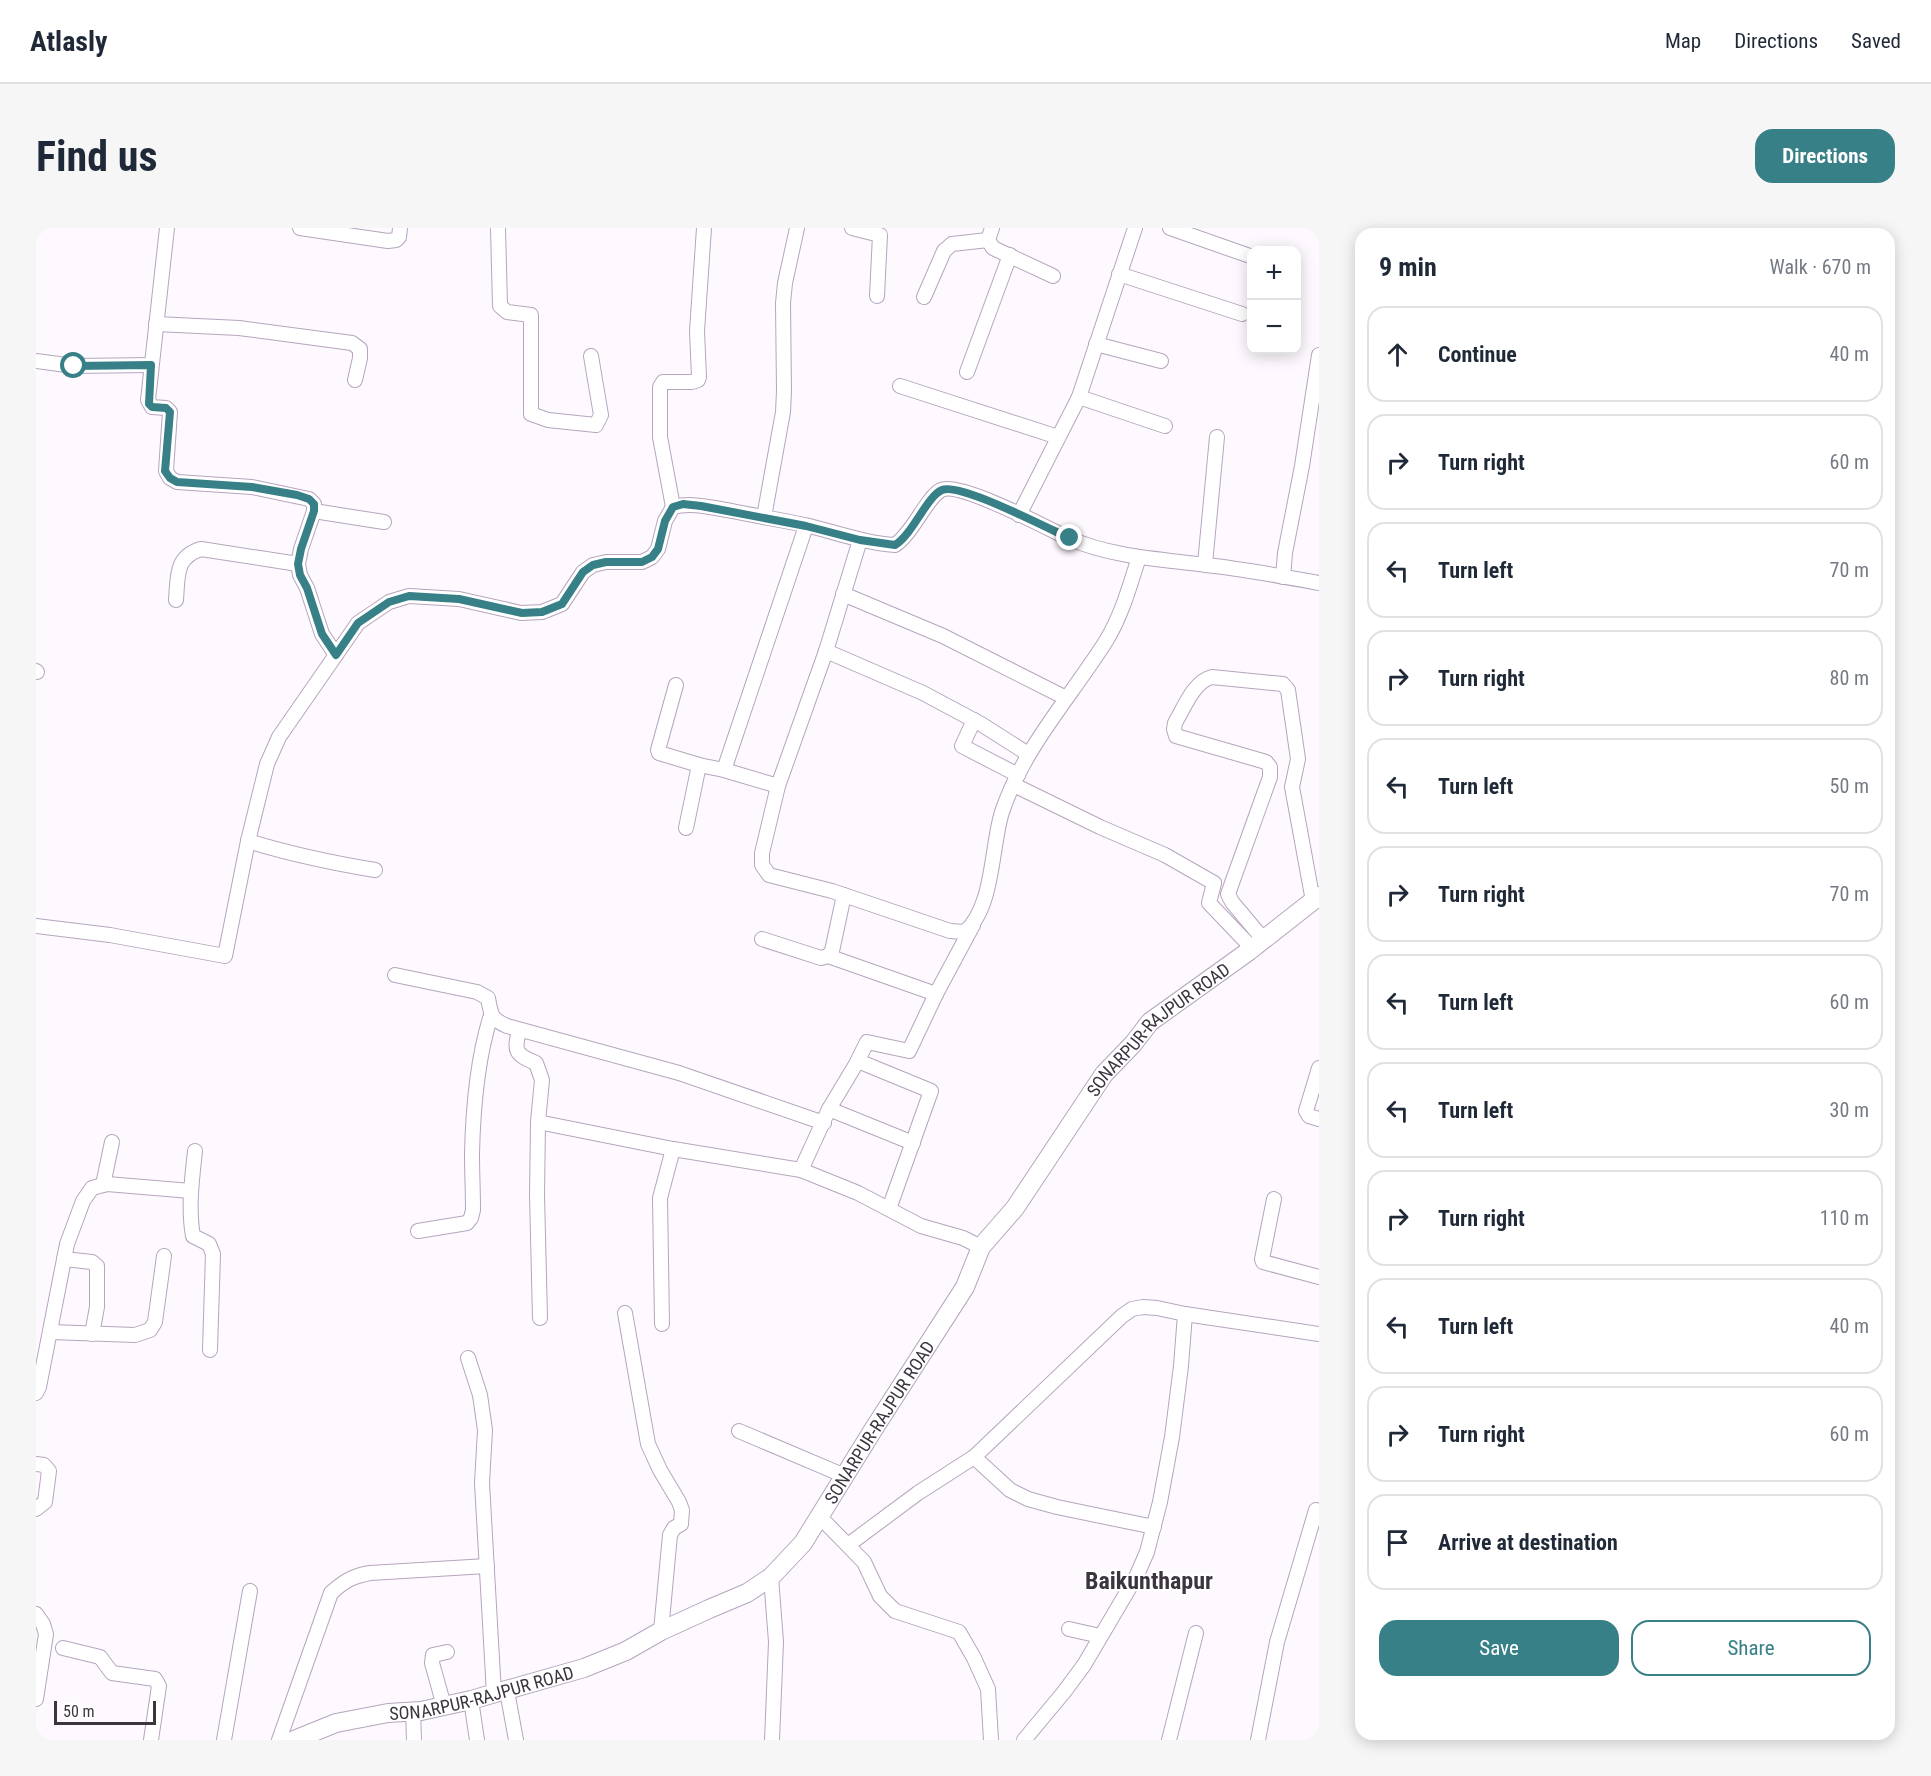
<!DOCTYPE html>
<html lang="en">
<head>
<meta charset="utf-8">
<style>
	body { margin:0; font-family:"Roboto Condensed",sans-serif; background:#f6f6f7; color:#1f2937 }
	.controls { position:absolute; right:18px; top:18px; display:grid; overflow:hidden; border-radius:12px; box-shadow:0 3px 15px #0003 }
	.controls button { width:54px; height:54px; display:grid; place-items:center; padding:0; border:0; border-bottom:2px solid #e0e1e3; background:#fff; color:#1f2937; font:30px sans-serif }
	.scale { position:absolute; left:18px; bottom:15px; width:102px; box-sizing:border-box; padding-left:6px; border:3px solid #3c353f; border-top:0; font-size:16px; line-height:21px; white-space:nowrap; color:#3c353f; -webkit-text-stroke:4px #fff; paint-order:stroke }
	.stop { position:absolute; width:18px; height:18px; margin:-14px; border:4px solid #388087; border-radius:50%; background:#fff }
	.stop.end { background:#388087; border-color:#fff; box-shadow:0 2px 6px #0008 }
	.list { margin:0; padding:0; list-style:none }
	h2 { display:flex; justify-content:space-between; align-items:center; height:78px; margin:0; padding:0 24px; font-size:26px }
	h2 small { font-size:20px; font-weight:400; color:#747a83 }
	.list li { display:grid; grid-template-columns:39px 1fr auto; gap:18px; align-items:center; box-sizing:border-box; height:96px; margin:0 12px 12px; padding:0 12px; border:2px solid #e0e1e3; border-radius:18px }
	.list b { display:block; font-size:22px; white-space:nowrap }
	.list em { font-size:20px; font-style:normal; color:#747a83 }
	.actions { display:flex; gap:12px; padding:18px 24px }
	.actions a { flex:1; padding:14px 0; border:2px solid #388087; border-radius:18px; text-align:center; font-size:21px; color:#388087 }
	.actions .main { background:#388087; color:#fff }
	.icon { flex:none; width:33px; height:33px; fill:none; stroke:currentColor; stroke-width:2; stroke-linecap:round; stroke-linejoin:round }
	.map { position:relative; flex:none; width:1283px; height:1512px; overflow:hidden; border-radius:18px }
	header { display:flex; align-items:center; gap:36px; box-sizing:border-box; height:84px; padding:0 30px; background:#fff; border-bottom:2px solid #e0e1e3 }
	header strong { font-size:28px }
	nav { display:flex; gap:33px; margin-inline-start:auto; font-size:21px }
	.intro { display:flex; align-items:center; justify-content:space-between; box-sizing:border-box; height:144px; padding:0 36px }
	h1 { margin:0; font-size:42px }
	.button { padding:15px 27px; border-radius:18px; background:#388087; color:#fff; font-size:21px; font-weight:700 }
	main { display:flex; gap:36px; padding:0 36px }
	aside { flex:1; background:#fff; border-radius:18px; box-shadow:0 3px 15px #0003 }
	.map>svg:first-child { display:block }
</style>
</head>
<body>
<header>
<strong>Atlasly</strong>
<nav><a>Map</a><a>Directions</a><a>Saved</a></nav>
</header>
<div class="intro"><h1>Find us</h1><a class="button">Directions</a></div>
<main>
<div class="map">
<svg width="1283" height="1512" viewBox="0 0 1283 1512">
	<rect width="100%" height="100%" fill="#fdf9ff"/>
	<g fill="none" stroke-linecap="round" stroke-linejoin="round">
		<!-- street casing -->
		<g stroke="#b6a5bd" stroke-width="16">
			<g id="street">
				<polyline points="131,0 112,172 116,179 130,180 134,184 130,243 134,250 141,254 216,259 273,271 278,276 278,283 265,321 262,336 264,347 271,360 286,406 300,427"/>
				<polyline points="264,0 352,13 360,12 363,9 364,0"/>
				<polyline points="462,0 464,78 471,84 495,87 495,186 512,192 560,197 565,187 555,128"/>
				<polyline points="816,0 844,7 841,68"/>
				<polyline points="956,0 952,12 957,20 1017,48"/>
				<polyline points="1134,0 1214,28"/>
				<polyline points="1083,46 1206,86"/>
				<polyline points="888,69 908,23 916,16 952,12"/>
				<polyline points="120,96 203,100 316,115 324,121 324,130 319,152"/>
				<polyline points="1060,116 1125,133"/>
				<polyline points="0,133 38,138 115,137"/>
				<polyline points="931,144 974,27"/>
				<polyline points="864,158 1022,209"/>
				<polyline points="1043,169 1129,198"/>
				<polyline points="637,279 624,209 624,159 627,154 656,154 662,152 663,149 661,103 668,0"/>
				<polyline points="278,283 348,294"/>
				<polyline points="983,287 1043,169 1099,0"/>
				<polyline points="728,289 747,184 748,163 747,75 749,55 761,0"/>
				<path d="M824,312L790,423L742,558L726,625V637L733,647L796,663L914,703L929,704C958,678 955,619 966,584C988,519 1034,470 1070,413C1086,387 1094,357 1103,329"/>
				<polyline points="1169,336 1181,209"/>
				<polyline points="1247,349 1249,325 1266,238 1283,127"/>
				<polyline points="807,366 907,408 1030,470"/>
				<path d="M140,372C142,348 139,329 165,321L262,336"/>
				<polyline points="790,423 887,465 945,496 992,526"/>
				<polyline points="0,443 1,444"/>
				<polyline points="640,457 622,522 623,525 663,537"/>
				<polyline points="938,492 926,518 982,547"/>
				<polyline points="978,557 1064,599 1129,627 1178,655 1173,675 1216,720"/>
				<polyline points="742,558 688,542 770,298"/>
				<polyline points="650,600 663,537 688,542"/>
				<path d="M212,613C254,626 297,635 339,642"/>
				<path d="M0,698L74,707L189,728L212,613L231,536L243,509L322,395L353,374L373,368L423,371L485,385L506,384L526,376L547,344L557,337L570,334H606L616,329L622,321L629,293L637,279C656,274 677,280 696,283C720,288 745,292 769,297C799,304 828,315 859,317C877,305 891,269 905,262C923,253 1011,300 1032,310C1076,329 1123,331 1170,337C1208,341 1245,348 1283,355"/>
				<polyline points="726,711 785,730 792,728 796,723 808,667"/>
				<path d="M1227,711L1196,674L1192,666L1234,549V539L1230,534L1140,508L1138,501L1139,495C1148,480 1158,453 1176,449L1247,456L1252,462L1262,531L1256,559L1277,673"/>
				<polyline points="792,728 900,766"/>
				<path d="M359,747L441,764L452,770C455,787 455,791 471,798L643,845L788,895"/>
				<path d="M483,802C478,824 479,826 500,835L506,852L502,894L501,967L504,1090"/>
				<polyline points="822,833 895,863 853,981"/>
				<polyline points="1283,840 1270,883 1273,888 1283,891"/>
				<polyline points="793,881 820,836 831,814 873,823 900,766 937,697"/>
				<polyline points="502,894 637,921 765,942 822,965 885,998 927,1010 945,1019"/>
				<path d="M159,923C156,951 152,980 157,1008L173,1016L177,1026L174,1122"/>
				<polyline points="765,942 793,881 877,915"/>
				<polyline points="67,957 76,914"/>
				<polyline points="1238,971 1226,1031 1227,1034 1283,1049"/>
				<path d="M382,1003L431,995L435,990L437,982C437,963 436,945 436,926C437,880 441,831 455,787"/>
				<polyline points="28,1031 56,1034 61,1038 61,1079 56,1106"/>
				<polyline points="589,1085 612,1216 624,1242 643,1274 646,1282 645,1296 638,1300 634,1307 625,1403"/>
				<polyline points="626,1096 624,970 637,921"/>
				<polyline points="14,1104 99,1107 114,1102 119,1094 128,1028"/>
				<polyline points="432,1130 444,1167 449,1202 446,1255 458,1466"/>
				<polyline points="0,1165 3,1159 31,1016 47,973 56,960 71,956 155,963"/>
				<polyline points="703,1203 809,1248"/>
				<polyline points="938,1229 974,1262 992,1271 1021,1279 1118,1299"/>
				<polyline points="0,1236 8,1237 13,1243 9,1274 0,1281"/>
				<polyline points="784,1289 828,1334 844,1368 859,1383 923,1404 938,1430 952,1461 955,1512"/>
				<polyline points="812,1317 882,1265 938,1229 1086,1088 1096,1081 1107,1079 1121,1080 1149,1086 1283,1106"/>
				<polyline points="735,1349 740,1414 736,1512"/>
				<polyline points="0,1386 7,1396 10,1406 0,1471"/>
				<polyline points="1033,1401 1064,1408"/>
				<polyline points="27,1420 64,1429 76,1445 119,1451 123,1458 115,1512"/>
				<polyline points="471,1463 480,1512"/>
				<polyline points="435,1472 441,1512"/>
				<polyline points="408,1478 396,1435 397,1427 411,1424"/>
				<polyline points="377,1483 378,1512"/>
				<polyline points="188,1512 214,1363"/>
				<path d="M243,1512L295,1365C308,1353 317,1348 334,1345L451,1338"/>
				<polyline points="988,1512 1028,1464 1048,1437 1101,1347 1111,1324 1124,1274 1136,1209 1145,1138 1149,1086"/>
				<polyline points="1133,1512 1160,1405"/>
				<polyline points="1222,1512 1241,1414 1280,1282"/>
			</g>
		</g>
		<!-- secondary casing -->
		<g stroke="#b6a5bd" stroke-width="20">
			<g id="secondary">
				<path id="s1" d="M258,1512L300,1495L352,1485L385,1483L435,1472L548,1440L590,1423L625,1403L673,1381L711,1365L735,1349L767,1315L837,1202L929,1059L945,1019L979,980L1068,846L1097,816L1114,794L1213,723L1283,668"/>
			</g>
		</g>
		<!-- street -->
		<use href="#street" stroke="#fff" stroke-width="14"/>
		<!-- secondary -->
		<use href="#secondary" stroke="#fff" stroke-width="18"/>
	</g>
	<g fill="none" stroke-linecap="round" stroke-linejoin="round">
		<!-- route -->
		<path stroke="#388087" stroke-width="8" d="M38,138L115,137L113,176L116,179L130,180L134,184L129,243L134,250L141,254L216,259L261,267L273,271L278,276V283L265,321L262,336L264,347L271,360L286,406L300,427L322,395L353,374L373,368L423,371L486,385L506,384L526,376L547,344L557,337L570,334H606L616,329L622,321L629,293L637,279L647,276L665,278L770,298L824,312L859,317C877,306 891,268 906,262C924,254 1012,301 1034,310"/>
	</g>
	<g text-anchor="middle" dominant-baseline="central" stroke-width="4.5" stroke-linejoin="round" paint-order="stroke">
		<!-- street labels -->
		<g font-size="18" fill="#3c353f" stroke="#fff">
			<text stroke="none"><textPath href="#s1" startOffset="1184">SONARPUR-RAJPUR ROAD</textPath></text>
			<text stroke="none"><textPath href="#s1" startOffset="698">SONARPUR-RAJPUR ROAD</textPath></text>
			<text stroke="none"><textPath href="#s1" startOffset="194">SONARPUR-RAJPUR ROAD</textPath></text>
		</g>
		<!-- district labels -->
		<g font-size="24" font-weight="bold" fill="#3c353f" stroke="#fff">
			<text x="1113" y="1353">Baikunthapur</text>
		</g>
	</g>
</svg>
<div class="controls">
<button>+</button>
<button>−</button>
</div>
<div class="scale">50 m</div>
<div class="stop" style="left:38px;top:138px"></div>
<div class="stop end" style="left:1034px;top:310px"></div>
</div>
<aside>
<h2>9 min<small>Walk · 670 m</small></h2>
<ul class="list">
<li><svg class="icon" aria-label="ahead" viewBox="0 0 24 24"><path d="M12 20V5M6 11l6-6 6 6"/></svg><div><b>Continue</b></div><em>40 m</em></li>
<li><svg class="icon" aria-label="right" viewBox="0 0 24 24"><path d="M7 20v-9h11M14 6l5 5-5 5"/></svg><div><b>Turn right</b></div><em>60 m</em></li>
<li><svg class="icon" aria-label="left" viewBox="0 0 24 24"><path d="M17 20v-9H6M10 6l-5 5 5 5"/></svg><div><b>Turn left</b></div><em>70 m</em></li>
<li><svg class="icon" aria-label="right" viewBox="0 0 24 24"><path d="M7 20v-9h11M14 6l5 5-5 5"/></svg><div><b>Turn right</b></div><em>80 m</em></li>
<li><svg class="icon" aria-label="left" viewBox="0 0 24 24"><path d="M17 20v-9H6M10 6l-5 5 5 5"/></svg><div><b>Turn left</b></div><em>50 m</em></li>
<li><svg class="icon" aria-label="right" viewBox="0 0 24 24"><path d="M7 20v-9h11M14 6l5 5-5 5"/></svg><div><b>Turn right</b></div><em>70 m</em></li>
<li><svg class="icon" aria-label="left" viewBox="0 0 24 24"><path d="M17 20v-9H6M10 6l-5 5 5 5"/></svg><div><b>Turn left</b></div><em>60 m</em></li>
<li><svg class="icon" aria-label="left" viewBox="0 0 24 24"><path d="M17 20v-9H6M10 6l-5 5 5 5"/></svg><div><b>Turn left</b></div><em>30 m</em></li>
<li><svg class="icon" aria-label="right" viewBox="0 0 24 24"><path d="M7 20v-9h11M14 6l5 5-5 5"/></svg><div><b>Turn right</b></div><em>110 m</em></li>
<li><svg class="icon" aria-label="left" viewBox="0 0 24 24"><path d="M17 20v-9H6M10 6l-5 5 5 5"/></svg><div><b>Turn left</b></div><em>40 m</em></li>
<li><svg class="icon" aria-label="right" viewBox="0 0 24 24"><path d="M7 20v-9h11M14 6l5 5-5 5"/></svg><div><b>Turn right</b></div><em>60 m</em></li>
<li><svg class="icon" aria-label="arrive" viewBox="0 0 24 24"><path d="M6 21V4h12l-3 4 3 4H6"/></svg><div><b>Arrive at destination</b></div></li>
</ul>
<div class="actions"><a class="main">Save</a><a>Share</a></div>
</aside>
</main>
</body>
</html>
